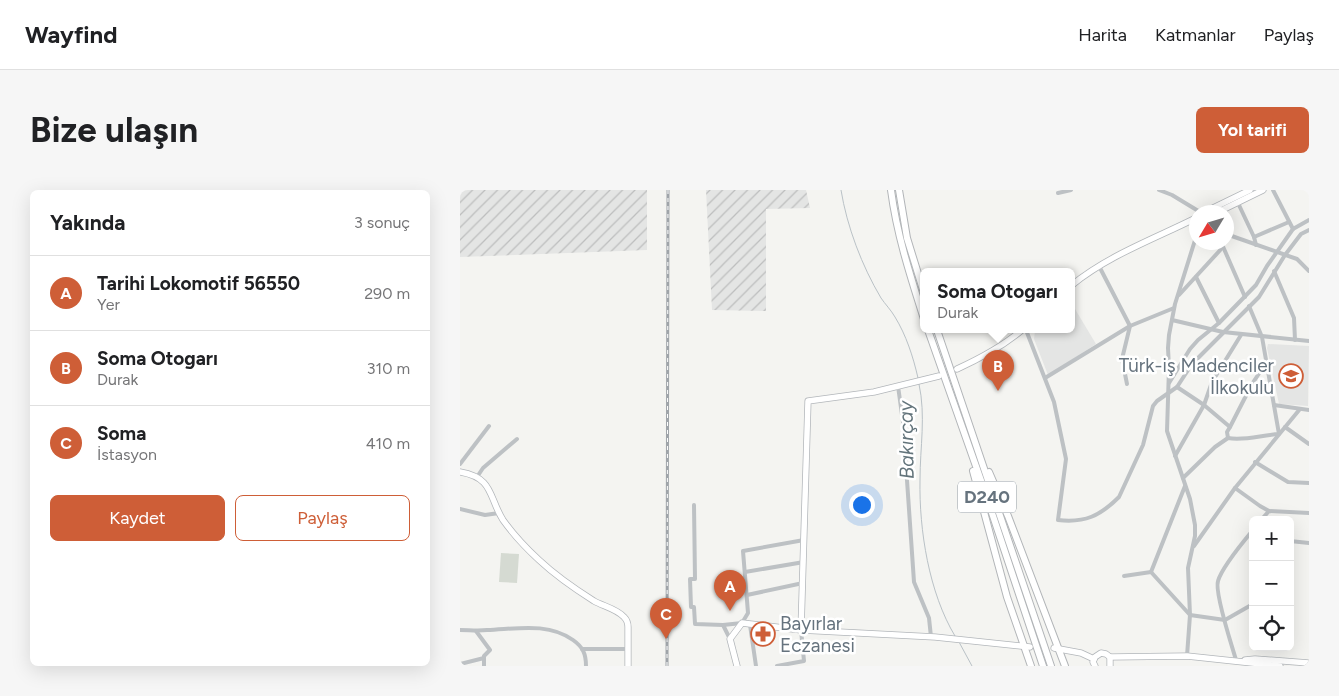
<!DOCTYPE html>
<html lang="tr">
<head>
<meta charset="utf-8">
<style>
	body { margin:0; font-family:Figtree,sans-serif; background:#f6f6f6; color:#202124 }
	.controls { position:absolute; right:15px; bottom:15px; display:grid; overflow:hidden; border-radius:8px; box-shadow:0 5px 20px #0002 }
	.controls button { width:45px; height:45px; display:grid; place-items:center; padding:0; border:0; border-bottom:1px solid #e0e0e0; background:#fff; color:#202124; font:25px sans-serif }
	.compass { position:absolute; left:729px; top:15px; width:45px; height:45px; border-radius:50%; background:#fff; box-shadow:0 5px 20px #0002; rotate:232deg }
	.you { position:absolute; left:401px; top:314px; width:18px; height:18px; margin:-12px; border:4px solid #fff; border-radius:50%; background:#1a73e8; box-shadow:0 0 0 8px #1a73e833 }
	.badge { display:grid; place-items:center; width:32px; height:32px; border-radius:50%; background:#ce5e37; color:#fff; font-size:16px; font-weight:700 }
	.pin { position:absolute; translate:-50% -41px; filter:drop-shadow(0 1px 2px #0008) }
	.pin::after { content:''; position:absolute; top:26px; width:18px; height:15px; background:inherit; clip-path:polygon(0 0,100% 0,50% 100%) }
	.popup { position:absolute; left:460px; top:78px; width:155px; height:65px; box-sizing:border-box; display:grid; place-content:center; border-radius:8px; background:#fff; filter:drop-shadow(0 1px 4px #0005); font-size:16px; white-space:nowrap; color:#757577 }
	.popup b { font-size:19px; color:#202124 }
	.popup::after { content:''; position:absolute; left:50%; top:100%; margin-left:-10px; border:10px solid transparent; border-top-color:#fff }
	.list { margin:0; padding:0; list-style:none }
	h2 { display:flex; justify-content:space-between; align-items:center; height:65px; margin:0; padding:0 20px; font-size:21px }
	h2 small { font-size:16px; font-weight:400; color:#757577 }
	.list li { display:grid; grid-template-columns:32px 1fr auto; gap:15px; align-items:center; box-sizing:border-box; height:75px; padding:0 20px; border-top:1px solid #e0e0e0 }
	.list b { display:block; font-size:19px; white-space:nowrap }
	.list p { margin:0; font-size:16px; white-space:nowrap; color:#757577 }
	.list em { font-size:16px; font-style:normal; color:#757577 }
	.actions { display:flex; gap:10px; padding:15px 20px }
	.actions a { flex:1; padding:11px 0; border:1px solid #ce5e37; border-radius:8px; text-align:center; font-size:18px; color:#ce5e37 }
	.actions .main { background:#ce5e37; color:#fff }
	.icon { flex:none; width:28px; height:28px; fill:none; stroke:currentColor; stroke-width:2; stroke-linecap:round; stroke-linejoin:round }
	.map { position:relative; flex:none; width:849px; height:476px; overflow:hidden; border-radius:8px }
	header { display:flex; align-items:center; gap:30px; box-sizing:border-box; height:70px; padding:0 25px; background:#fff; border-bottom:1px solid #e0e0e0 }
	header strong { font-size:24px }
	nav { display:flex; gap:28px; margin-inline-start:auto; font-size:18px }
	.intro { display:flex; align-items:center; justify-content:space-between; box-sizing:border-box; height:120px; padding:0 30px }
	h1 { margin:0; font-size:35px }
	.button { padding:12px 22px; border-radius:8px; background:#ce5e37; color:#fff; font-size:18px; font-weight:700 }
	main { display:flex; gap:30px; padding:0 30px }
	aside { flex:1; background:#fff; border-radius:8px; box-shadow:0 5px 20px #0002 }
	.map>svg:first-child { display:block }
</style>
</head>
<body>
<header>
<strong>Wayfind</strong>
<nav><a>Harita</a><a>Katmanlar</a><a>Paylaş</a></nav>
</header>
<div class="intro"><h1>Bize ulaşın</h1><a class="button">Yol tarifi</a></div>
<main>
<aside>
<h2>Yakında<small>3 sonuç</small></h2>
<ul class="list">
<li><span class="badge">A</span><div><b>Tarihi Lokomotif 56550</b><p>Yer</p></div><em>290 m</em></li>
<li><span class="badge">B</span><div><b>Soma Otogarı</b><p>Durak</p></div><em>310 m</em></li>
<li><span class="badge">C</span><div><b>Soma</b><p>İstasyon</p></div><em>410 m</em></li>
</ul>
<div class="actions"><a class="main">Kaydet</a><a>Paylaş</a></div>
</aside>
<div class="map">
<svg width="849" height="476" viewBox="0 0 849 476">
	<defs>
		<pattern id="industrial-furrows" width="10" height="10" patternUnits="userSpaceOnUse" patternTransform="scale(1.25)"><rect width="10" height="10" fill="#e4e5e4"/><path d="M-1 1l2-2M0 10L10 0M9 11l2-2" fill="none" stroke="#bdbebe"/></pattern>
	</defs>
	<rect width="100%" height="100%" fill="#f4f4f1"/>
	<!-- built -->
	<g fill="#e4e5e4">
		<polygon points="612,114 636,154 588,185 574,149 575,141 576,140 612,140"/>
		<polygon points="808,154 849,156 848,216 819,214 807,158"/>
	</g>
	<!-- industrial -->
	<g fill="url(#industrial-furrows)">
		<polygon points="0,0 187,0 187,60 0,67"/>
		<polygon points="246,0 346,0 350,18 306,19 306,121 252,120"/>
	</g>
	<!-- green -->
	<polygon fill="#d5dad2" points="41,363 59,364 57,393 39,392"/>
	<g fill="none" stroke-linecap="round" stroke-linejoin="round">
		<!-- stream -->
		<g stroke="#b9c1c6" stroke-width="1">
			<path d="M381,0C387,37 402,76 421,108C425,114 431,120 435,127C446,145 453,166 458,188"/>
			<path d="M459,194C466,226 460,257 460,290C459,340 469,403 495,446"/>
			<polyline points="499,452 512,476"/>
		</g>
		<!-- secondary casing -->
		<g stroke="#b2b6ba" stroke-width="7">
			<g id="secondary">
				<polyline points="747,22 751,19 790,0"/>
				<polyline points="758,22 803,0"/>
				<path d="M612,95C649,65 694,49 736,28"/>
				<path d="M497,179C521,168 542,157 562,140"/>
				<path d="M0,282C34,288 28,306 43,330C53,344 66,358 79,370C95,385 115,399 134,411C143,416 157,419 164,427C167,430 168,433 168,437V476"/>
				<polyline points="341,440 348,211 414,202 479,186"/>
				<polyline points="594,458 621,463 634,469"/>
				<polyline points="650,467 727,466 820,476"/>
				<polyline points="785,470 795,469 849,473"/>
				<polyline points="277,476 270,449 282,433 341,440 475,447 570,457"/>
				<polyline points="635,476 633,472 635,467 641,463 646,464 650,467 650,476"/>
			</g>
		</g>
		<!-- trunk casing -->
		<g stroke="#b2b5b8" stroke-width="8">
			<g id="trunk">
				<path d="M431,0C437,45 450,85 464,129"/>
				<polyline points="439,0 447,48 464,103"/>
				<polyline points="468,140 524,299 583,476"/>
				<polyline points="477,140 591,476"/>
				<polyline points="513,281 547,407 571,476"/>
				<polyline points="529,282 548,326 605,476"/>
			</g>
		</g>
		<!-- minor -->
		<g stroke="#bdc1c4" stroke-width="4">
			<polyline points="699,0 712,5 740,22"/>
			<polyline points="813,0 833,39"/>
			<polyline points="598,3 611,0"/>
			<polyline points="778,13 794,47 796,55"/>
			<polyline points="766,44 837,69 849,81"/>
			<polyline points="794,47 829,32"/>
			<polyline points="761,52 785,107"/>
			<polyline points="639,76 670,136 662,169 667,194"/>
			<polyline points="814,81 834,128 835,150"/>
			<polyline points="736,87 759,133"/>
			<polyline points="719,105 763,57"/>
			<polyline points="712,130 763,142 849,151"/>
			<path d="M566,140L594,212L606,269L598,330C625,333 640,326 659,307L683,255L693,216L697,211L717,197L732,174L799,107L825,65L841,44L849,40"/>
			<polyline points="585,188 670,136 714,118"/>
			<polyline points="709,193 730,159 738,150 759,133 796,95 807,76 833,39 849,30"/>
			<polyline points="438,196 443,232 454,392 469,428 471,447"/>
			<polyline points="717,197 744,215 770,237"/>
			<polyline points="814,215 849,220"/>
			<polyline points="825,237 849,254"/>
			<polyline points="768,248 767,242 770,237 792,194 806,173"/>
			<polyline points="715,266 744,215 752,192 781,145"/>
			<polyline points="795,272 828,292 849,293"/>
			<polyline points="0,274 29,236"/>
			<polyline points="17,287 23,278 57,249"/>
			<path d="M723,288L755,257L768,248C785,251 801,245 819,244L802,147L789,116"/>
			<polyline points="775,298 800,316 809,321"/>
			<polyline points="234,315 235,389 230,389 231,417 234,417 235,434 263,435"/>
			<polyline points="0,319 25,325 39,323"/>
			<polyline points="801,330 809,321 849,323"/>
			<polyline points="830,351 849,353"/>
			<polyline points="734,356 775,298 840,219"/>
			<polyline points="285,382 344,372"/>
			<polyline points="691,382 725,296"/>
			<polyline points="664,386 691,382 730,425 765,430 793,414"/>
			<polyline points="287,405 343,393"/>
			<polyline points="290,435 296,476"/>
			<path d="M0,440C9,440 18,441 27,440C56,439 88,432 113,450C123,457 126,464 126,476"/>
			<polyline points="16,441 30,460 24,466 24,476"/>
			<polyline points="270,449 263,435 282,433 288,423 283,361 344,350"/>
			<polyline points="122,459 167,459"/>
			<polyline points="727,466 730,425 728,378 735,346 735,335 730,309 707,241 709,178 708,158 709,145 715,114 736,47"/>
			<path d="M776,470C772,456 754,402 758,391C762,377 783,352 793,340"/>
			<polyline points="0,474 24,468"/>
			<polyline points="317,476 344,471 341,440"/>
		</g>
		<!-- secondary -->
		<use href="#secondary" stroke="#fff" stroke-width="5.5"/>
		<!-- trunk -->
		<use href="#trunk" stroke="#fff" stroke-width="6"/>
		<!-- rail casing -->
		<g stroke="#9fa4a9" stroke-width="3">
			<polyline id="rail" points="207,476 208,0"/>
		</g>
		<!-- rail -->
		<use href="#rail" stroke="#fff" stroke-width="1" stroke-dasharray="4" stroke-linecap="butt"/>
	</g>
	<!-- icons -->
	<defs>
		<g id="school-ring" transform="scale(1.25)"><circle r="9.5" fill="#fff" stroke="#ce5e37" stroke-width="1.5"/><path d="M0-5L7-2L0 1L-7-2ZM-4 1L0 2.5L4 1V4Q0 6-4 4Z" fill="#ce5e37"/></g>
		<g id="pharmacy-ring" transform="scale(1.25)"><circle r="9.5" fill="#fff" stroke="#ce5e37" stroke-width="1.5"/><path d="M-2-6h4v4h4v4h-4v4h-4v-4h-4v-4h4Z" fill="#ce5e37"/></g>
	</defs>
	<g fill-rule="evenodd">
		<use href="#school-ring" x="831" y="186"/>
		<use href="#pharmacy-ring" x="303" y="444"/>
	</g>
	<g text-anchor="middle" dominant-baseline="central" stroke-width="5" stroke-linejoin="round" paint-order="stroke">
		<!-- shield labels -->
		<rect fill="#fff" stroke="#949da5" stroke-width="1" x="498" y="291.5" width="58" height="31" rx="4"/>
		<g font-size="18" font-weight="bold" fill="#66737e">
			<text x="527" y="307">D240</text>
		</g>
		<!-- poi labels -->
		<g font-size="19" fill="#66737e" stroke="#fff" text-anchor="end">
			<text x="814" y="175">Türk-iş Madenciler<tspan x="814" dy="22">İlkokulu</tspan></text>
			<text x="320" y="433" text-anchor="start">Bayırlar<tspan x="320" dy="22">Eczanesi</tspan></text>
		</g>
		<!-- water labels -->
		<g font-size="20" font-style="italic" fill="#63747b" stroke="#fff">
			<text transform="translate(446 250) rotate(-91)">Bakırçay</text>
		</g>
	</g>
</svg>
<div class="controls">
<button>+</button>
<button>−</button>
<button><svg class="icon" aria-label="locate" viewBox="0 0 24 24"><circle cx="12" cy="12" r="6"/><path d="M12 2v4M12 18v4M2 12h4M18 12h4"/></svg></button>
</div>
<svg class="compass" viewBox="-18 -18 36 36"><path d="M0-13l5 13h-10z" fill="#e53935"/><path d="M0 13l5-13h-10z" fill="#757577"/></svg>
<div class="you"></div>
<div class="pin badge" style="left:270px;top:421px">A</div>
<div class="pin badge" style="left:538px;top:201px">B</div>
<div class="popup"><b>Soma Otogarı</b>Durak</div>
<div class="pin badge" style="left:206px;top:449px">C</div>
</div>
</main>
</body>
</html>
